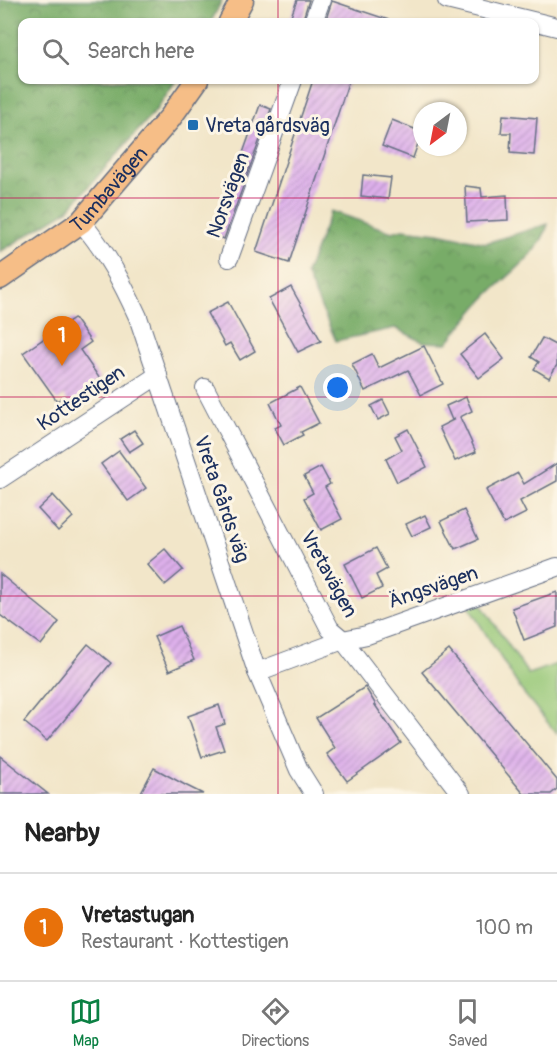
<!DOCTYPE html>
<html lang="en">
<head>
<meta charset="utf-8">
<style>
	body { margin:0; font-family:Pangolin,sans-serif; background:#f6f6f6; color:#222 }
	.compass { position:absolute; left:413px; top:102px; width:54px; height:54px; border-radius:50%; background:#fff; box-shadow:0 2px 4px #0004; rotate:212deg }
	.you { position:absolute; left:338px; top:388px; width:21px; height:21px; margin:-15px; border:4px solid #fff; border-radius:50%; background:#1a73e8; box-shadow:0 0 0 9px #1a73e833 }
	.badge { display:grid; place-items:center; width:39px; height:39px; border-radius:50%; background:#0b8043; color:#fff; font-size:20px; font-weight:700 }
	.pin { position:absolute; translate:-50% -50px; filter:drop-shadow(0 2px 3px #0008) }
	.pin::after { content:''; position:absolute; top:32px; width:21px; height:18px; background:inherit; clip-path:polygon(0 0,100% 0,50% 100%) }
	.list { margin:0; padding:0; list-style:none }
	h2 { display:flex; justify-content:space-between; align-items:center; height:78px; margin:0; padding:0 24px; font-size:26px }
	h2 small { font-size:20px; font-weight:400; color:#767676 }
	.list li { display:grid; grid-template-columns:39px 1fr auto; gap:18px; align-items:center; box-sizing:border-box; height:108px; padding:0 24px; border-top:2px solid #e0e0e0 }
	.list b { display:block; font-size:22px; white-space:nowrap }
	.list p { margin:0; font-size:20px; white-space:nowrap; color:#767676 }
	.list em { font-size:20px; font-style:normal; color:#767676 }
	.icon { flex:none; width:33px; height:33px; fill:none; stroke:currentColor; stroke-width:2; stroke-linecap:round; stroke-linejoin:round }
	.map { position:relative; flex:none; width:557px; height:794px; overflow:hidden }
	.search { position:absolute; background:#fff; box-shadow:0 2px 4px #0004; left:18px; right:18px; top:18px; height:66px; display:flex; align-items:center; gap:15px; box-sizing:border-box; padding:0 21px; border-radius:12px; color:#767676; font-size:22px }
	.sheet { height:186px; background:#fff }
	nav { display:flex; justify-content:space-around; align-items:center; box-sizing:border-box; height:84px; border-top:2px solid #e0e0e0; background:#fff; font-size:16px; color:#767676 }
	nav a { display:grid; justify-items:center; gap:3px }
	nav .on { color:#0b8043 }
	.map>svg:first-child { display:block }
</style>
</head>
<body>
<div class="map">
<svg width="557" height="794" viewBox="0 0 557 794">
	<defs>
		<pattern id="forest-crowns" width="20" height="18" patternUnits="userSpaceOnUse" patternTransform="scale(1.5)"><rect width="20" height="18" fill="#78ac68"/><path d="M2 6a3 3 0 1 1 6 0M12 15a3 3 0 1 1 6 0" fill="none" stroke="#628c59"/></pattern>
		<pattern id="building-hatch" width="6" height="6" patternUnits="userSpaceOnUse" patternTransform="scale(1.5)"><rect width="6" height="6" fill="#deb0eb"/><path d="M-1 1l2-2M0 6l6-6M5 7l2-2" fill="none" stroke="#b390c2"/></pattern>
	</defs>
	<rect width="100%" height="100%" fill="#fcf5e5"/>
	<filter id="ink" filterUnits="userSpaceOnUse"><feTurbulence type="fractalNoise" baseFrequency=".0167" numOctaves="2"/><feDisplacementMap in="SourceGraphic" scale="12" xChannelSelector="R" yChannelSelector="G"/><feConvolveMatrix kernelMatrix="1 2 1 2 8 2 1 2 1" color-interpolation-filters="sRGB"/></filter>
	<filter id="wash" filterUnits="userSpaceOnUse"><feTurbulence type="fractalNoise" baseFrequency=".008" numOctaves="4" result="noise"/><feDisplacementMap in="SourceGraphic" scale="24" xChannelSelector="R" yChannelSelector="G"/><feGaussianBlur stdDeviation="1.35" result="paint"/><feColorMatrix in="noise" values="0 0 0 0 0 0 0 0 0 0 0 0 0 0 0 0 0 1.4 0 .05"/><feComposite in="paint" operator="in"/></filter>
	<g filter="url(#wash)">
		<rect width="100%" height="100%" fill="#f2e6c9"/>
		<!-- green -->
		<polygon fill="#96c777" stroke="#587b6a" stroke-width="1.5" points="481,604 528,674 557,664 557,734 521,690 469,607"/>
		<!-- forest -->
		<g fill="url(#forest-crowns)" stroke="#4a6e63" stroke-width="1.5">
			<polygon points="0,0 222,0 211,22 22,22 22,80 176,80 156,110 68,210 0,252"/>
			<path d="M331,211L392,232L403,229L438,233L486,243L548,224C540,254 510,273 489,294C474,309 461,327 447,343L423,342L395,328L336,341L306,274Z"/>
		</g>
		<g id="blocks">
			<!-- building -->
			<g fill="url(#building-hatch)">
				<polygon points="297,0 309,0 302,22 289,22"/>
				<polygon points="332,1 389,20 389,22 325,22"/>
				<polygon points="313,80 349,80 289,263 256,252"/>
				<polygon points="260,105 271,109 224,239 214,235"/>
				<polygon points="503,115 537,118 534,155 510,153 511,133 501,133"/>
				<polygon points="392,120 422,132 413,158 382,146"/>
				<polygon points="363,175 391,178 388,199 361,196"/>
				<polygon points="465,186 481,188 482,197 507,195 508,220 467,222"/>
				<polygon points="291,287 321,341 298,352 269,299"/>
				<polygon points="228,302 255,351 240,360 230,343 225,346 207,313"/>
				<polygon points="74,318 91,342 80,350 100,379 90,386 92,390 70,405 64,396 57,401 23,353"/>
				<polygon points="485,334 504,359 479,378 460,354"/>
				<polygon points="542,338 557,346 557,365 549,378 534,369 539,362 531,357"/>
				<polygon points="424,346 443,384 421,395 408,370 365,391 352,364 372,354 379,368"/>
				<polygon points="300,387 319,423 301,432 303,435 284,445 275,428 281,425 270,403"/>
				<polygon points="466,397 472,411 460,417 476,452 455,461 439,427 455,419 452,420 446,406"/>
				<polygon points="383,400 390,414 378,420 371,406"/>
				<polygon points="408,429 427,467 397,482 386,459 402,450 395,436"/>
				<polygon points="134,430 143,443 129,452 120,439"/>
				<polygon points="119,451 146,488 128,501 101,464"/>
				<polygon points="557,463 557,481 520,501 526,513 504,524 486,490 518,473 524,484"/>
				<polygon points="321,467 330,484 325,487 342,519 321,530 304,498 313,493 304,476"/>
				<polygon points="53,495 73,517 58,531 38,509"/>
				<polygon points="464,510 478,539 455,549 441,521"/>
				<polygon points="425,515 431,527 412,536 406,524"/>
				<polygon points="376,548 387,569 376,575 382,588 362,598 345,564"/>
				<polygon points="165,549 183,570 165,585 147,564"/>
				<polygon points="0,574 59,622 41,645 0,615"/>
				<polygon points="557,592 557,627 524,640 512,608"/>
				<polygon points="179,626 194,660 169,671 154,637"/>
				<polygon points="88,644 111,663 47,741 24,722"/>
				<polygon points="449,650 557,780 557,789 551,794 524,794 422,672"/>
				<polygon points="365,687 376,705 375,705 401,743 347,781 327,754 335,748 316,718"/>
				<polygon points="219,705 225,724 216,727 224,750 202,757 188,716"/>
				<polygon points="0,756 48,794 0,794"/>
				<polygon points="154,768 187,786 203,794 140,794"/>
			</g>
		</g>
	</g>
	<g filter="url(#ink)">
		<use href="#blocks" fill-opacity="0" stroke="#666f83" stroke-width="1.5"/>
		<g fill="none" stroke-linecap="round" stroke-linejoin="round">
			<!-- minor casing -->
			<g stroke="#666f83" stroke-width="20">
				<g id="minor">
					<polyline points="447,0 557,27"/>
					<polyline points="313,22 321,0"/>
					<path d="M81,222C106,251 122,282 138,317L257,672L299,770L314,794"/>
					<polyline points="229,258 293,80"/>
					<polyline points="205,388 330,629 343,640 461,794"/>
					<polyline points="0,479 158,375"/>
					<polyline points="257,672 343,640 367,635 557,567"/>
				</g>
			</g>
			<!-- major casing -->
			<g stroke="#666f83" stroke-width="25">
				<g id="major">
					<polyline points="230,22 242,0"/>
					<path id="s1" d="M0,278L81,222L170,118L197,80"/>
				</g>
			</g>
			<!-- minor -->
			<use href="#minor" stroke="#fff" stroke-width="18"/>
			<!-- major -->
			<use href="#major" stroke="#f6be87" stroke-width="22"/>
		</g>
	</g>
	<!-- grid -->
	<path fill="none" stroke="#c2185b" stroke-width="1.5" stroke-opacity="0.55" d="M278,0V22M278,80V794M0,198H557M0,397H557M0,596H557"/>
	<!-- markers -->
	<rect fill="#1f6fb2" stroke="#fcf5e5" stroke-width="2" x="187" y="119" width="12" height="12" rx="3"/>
	<g text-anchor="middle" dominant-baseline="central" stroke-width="6" stroke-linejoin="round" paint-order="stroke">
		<!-- poi labels -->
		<g font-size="20" fill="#1b2f5e" stroke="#fcf5e5" text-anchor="start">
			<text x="205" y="125">Vreta gårdsväg</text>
		</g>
		<!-- street labels -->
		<g font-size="20" fill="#1b2f5e" stroke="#fcf5e5">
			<text stroke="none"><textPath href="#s1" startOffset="141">Tumbavägen</textPath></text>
			<text transform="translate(228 195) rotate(-70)">Norsvägen</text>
			<text transform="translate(81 398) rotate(-34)">Kottestigen</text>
			<text transform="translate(222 499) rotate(71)">Vreta Gårds väg</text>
			<text transform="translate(329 574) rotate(61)">Vretavägen</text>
			<text transform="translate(433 587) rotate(-19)">Ängsvägen</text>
		</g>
	</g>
</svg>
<svg class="compass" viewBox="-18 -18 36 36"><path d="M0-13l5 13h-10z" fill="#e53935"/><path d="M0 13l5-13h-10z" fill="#767676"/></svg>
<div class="you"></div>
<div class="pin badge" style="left:62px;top:366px;background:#e8710a">1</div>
<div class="search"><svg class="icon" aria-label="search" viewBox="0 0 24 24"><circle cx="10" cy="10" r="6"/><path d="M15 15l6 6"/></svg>Search here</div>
</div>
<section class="sheet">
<h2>Nearby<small></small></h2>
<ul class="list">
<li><span class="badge" style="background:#e8710a">1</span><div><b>Vretastugan</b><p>Restaurant · Kottestigen</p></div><em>100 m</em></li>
</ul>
</section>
<nav>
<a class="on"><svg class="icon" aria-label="map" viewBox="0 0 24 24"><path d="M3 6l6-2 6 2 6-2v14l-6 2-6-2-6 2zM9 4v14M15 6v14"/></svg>Map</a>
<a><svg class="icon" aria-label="directions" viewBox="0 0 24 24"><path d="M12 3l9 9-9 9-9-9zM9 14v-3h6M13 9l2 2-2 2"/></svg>Directions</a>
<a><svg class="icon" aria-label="saved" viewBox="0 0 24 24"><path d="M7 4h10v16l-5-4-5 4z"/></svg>Saved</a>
</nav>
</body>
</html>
